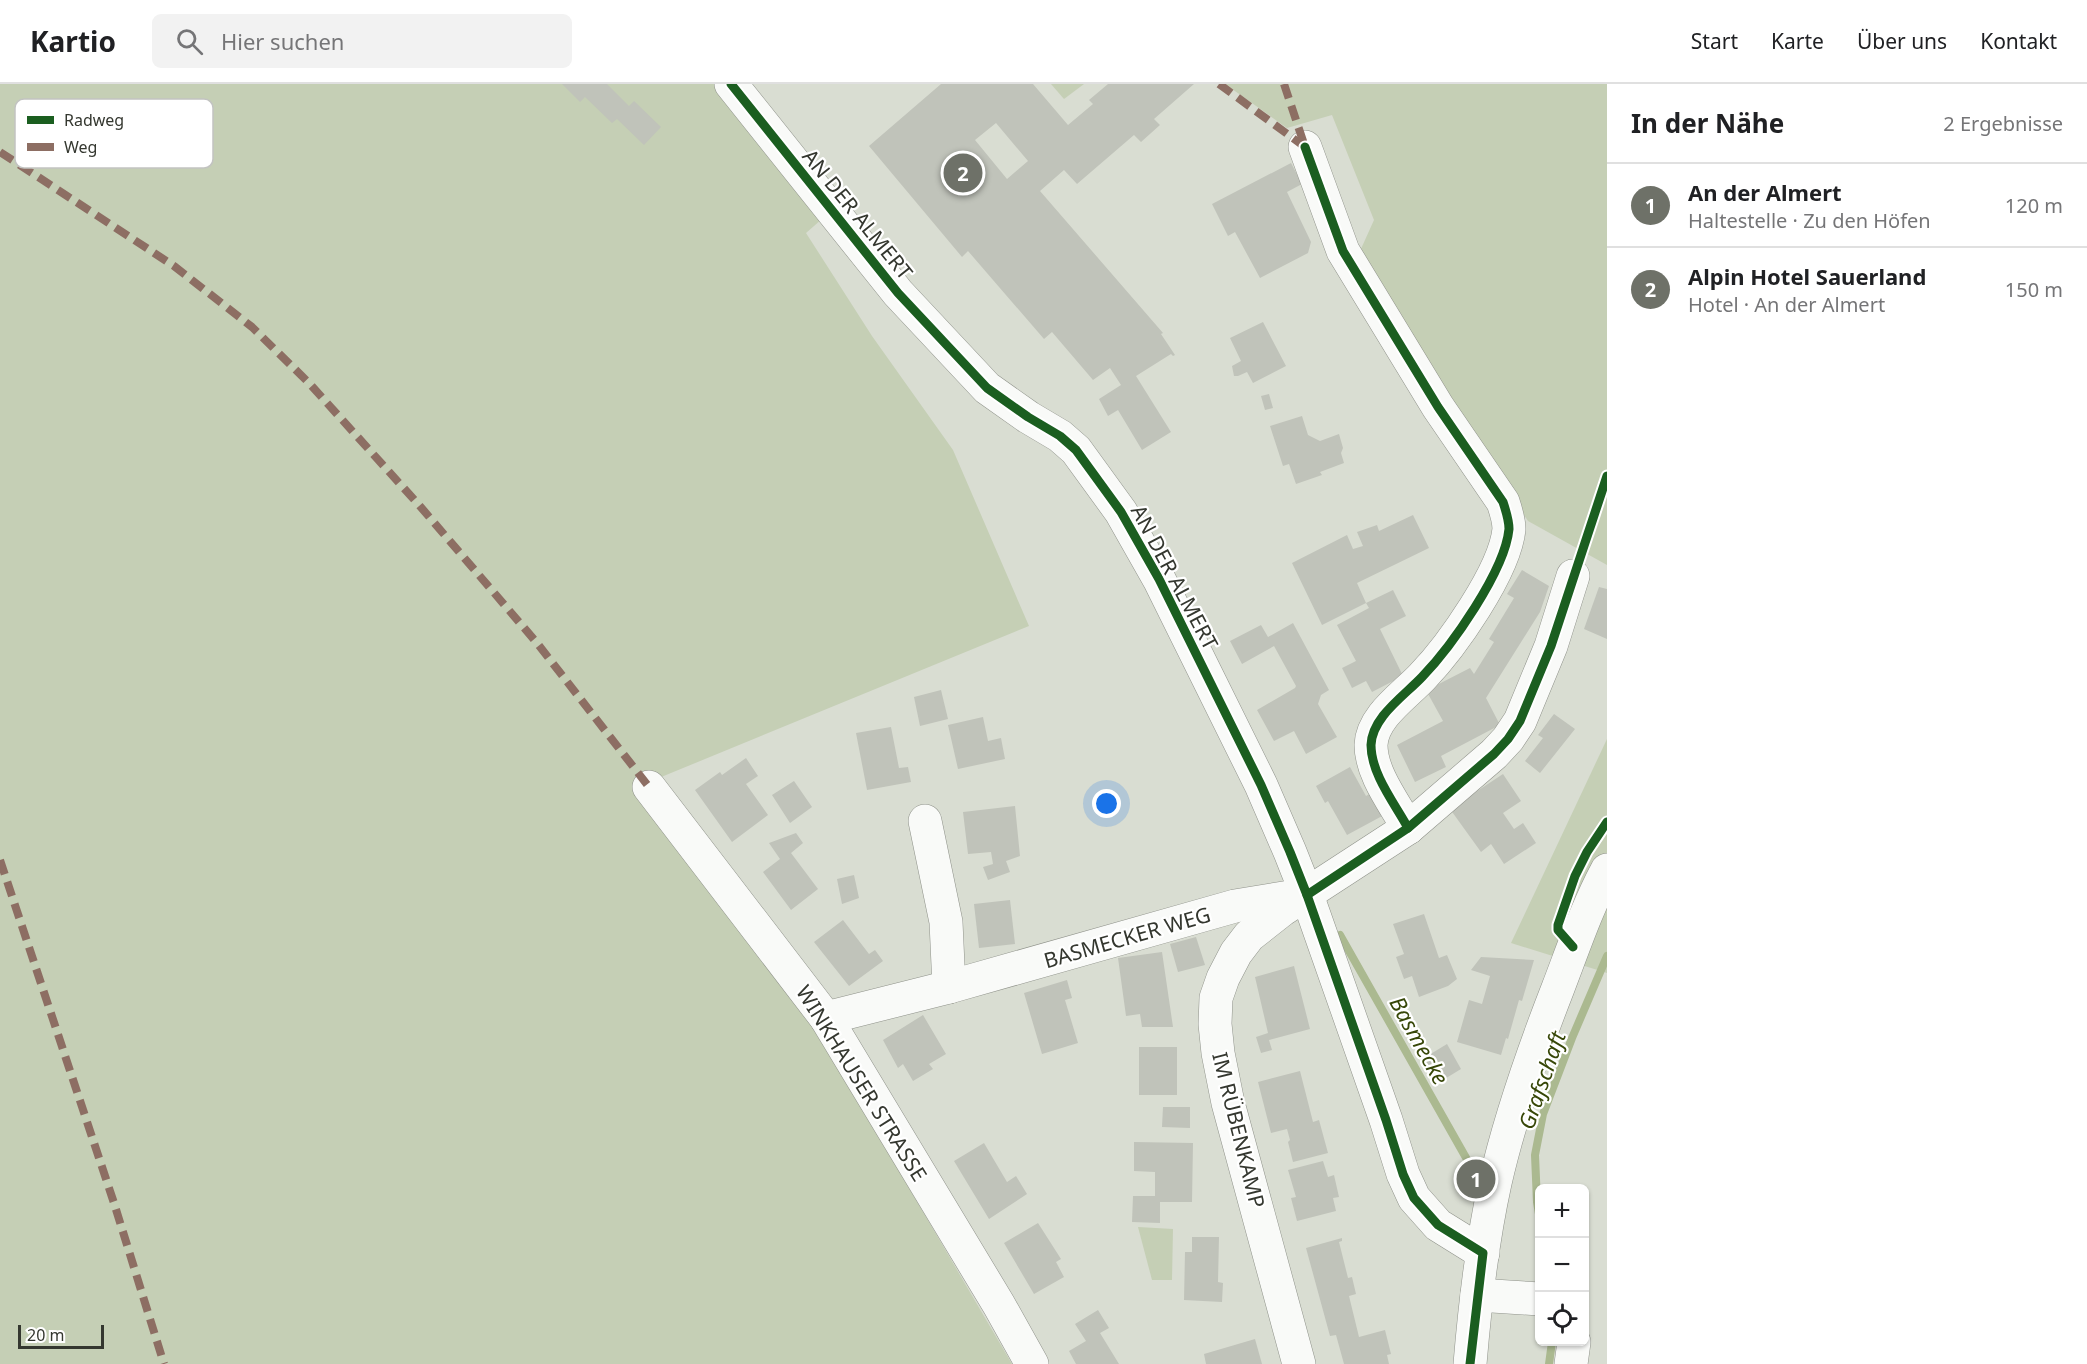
<!DOCTYPE html>
<html lang="de">
<head>
<meta charset="utf-8">
<style>
	body { margin:0; font-family:"Noto Sans",sans-serif; background:#f2f2f2; color:#202124 }
	.controls { position:absolute; right:18px; bottom:18px; display:grid; overflow:hidden; border-radius:9px; box-shadow:0 2px 4px #0004 }
	.controls button { width:54px; height:54px; display:grid; place-items:center; padding:0; border:0; border-bottom:2px solid #e0e0e0; background:#fff; color:#202124; font:30px sans-serif }
	.scale { position:absolute; left:18px; bottom:15px; width:86px; box-sizing:border-box; padding-left:6px; border:3px solid #34372f; border-top:0; font-size:16px; line-height:21px; white-space:nowrap; color:#34372f; -webkit-text-stroke:4px #fff; paint-order:stroke }
	.you { position:absolute; left:1107px; top:720px; width:21px; height:21px; margin:-15px; border:4px solid #fff; border-radius:50%; background:#1a73e8; box-shadow:0 0 0 9px #1a73e833 }
	.badge { display:grid; place-items:center; width:39px; height:39px; border-radius:50%; background:#6e7168; color:#fff; font-size:20px; font-weight:700 }
	.pin { position:absolute; translate:-50% -50%; border:3px solid #fff; box-shadow:0 2px 6px #0006 }
	.list { margin:0; padding:0; list-style:none }
	h2 { display:flex; justify-content:space-between; align-items:center; height:78px; margin:0; padding:0 24px; font-size:26px }
	h2 small { font-size:20px; font-weight:400; color:#757577 }
	.list li { display:grid; grid-template-columns:39px 1fr auto; gap:18px; align-items:center; box-sizing:border-box; height:84px; padding:0 24px; border-top:2px solid #e0e0e0 }
	.list b { display:block; font-size:22px; white-space:nowrap }
	.list p { margin:0; font-size:20px; white-space:nowrap; color:#757577 }
	.list em { font-size:20px; font-style:normal; color:#757577 }
	.icon { flex:none; width:33px; height:33px; fill:none; stroke:currentColor; stroke-width:2; stroke-linecap:round; stroke-linejoin:round }
	.map { position:relative; flex:none; width:1607px; height:1280px; overflow:hidden }
	header { display:flex; align-items:center; gap:36px; box-sizing:border-box; height:84px; padding:0 30px; background:#fff; border-bottom:2px solid #e0e0e0 }
	header strong { font-size:28px }
	nav { display:flex; gap:33px; margin-inline-start:auto; font-size:21px }
	.search { width:420px; height:54px; background:#f2f2f2; display:flex; align-items:center; gap:15px; box-sizing:border-box; padding:0 21px; border-radius:9px; color:#757577; font-size:22px }
	main { display:flex }
	aside { flex:1; background:#fff }
	.map>svg:first-child { display:block }
</style>
</head>
<body>
<header>
<strong>Kartio</strong>
<div class="search"><svg class="icon" aria-label="search" viewBox="0 0 24 24"><circle cx="10" cy="10" r="6"/><path d="M15 15l6 6"/></svg>Hier suchen</div>
<nav><a>Start</a><a>Karte</a><a>Über uns</a><a>Kontakt</a></nav>
</header>
<main>
<div class="map">
<svg width="1607" height="1280" viewBox="0 0 1607 1280">
	<rect width="100%" height="100%" fill="#d9ddd2"/>
	<!-- green -->
	<g fill="#c5cfb5">
		<polygon points="0,0 728,0 822,135 806,149 872,252 953,366 1029,542 632,705 815,943 1012,1280 0,1280"/>
		<polygon points="1051,0 1084,0 1064,15"/>
		<polygon points="1225,0 1607,0 1607,481 1528,437 1356,176 1374,136 1332,31 1287,44"/>
		<polygon points="1607,655 1607,889 1511,859"/>
		<polygon points="1138,1143 1173,1145 1172,1196 1152,1196"/>
	</g>
	<g fill="none" stroke-linecap="round" stroke-linejoin="round">
		<!-- stream -->
		<g stroke="#abb990" stroke-width="8">
			<polyline points="1340,851 1469,1079"/>
			<polyline points="1540,1136 1537,1118 1535,1071 1543,1030 1572,954 1607,872"/>
			<polyline points="1549,1280 1552,1258"/>
		</g>
	</g>
	<!-- building -->
	<g fill="#c0c3ba" fill-rule="evenodd">
		<polygon points="562,0 607,0 629,22 634,17 661,43 644,61 617,35 612,39 585,13 580,18"/>
		<path d="M941,0H1033L1068,41L1093,20L1089,16L1108,0H1194L1154,35L1160,41L1141,58L1134,51L1077,100L1064,86L1040,107L1163,249L1161,250L1175,271L1173,272L1171,270L1136,292L1171,348L1142,366L1118,326L1108,332L1099,315L1121,301L1110,284L1093,296L1052,248L1044,255L968,167L962,173L869,62ZM996,39L1028,77L1007,95L975,56Z"/>
		<polygon points="1291,79 1302,100 1287,108 1311,158 1308,169 1260,194 1235,148 1228,152 1212,120"/>
		<polygon points="1263,238 1286,282 1253,299 1247,288 1238,292 1234,292 1232,282 1241,277 1230,254"/>
		<polygon points="1269,310 1273,324 1265,326 1261,312"/>
		<polygon points="1302,332 1308,351 1320,357 1339,350 1343,364 1341,369 1344,379 1320,388 1322,391 1296,400 1289,380 1283,382 1270,342"/>
		<polygon points="1413,431 1429,464 1357,499 1366,519 1322,541 1292,479 1347,451 1353,465 1363,462 1357,448 1377,441 1379,447"/>
		<polygon points="1522,486 1549,502 1540,528 1486,614 1500,641 1441,672 1446,683 1415,698 1397,661 1443,637 1427,608 1431,604 1470,584 1474,590 1494,558 1489,555 1514,514 1507,510"/>
		<polygon points="1599,503 1607,505 1607,555 1584,545"/>
		<polygon points="1393,506 1406,532 1380,545 1403,592 1372,608 1366,597 1352,604 1342,584 1356,577 1337,541 1369,524 1366,519"/>
		<polygon points="1293,539 1329,606 1321,611 1318,620 1337,653 1306,670 1294,647 1274,657 1257,626 1295,604 1296,602 1274,562 1242,580 1230,557 1261,541 1268,553"/>
		<polygon points="941,606 948,635 920,642 914,613"/>
		<polygon points="1554,630 1575,645 1540,689 1525,677 1543,654 1538,651"/>
		<polygon points="983,633 988,657 1001,654 1005,675 958,685 948,641"/>
		<polygon points="891,643 899,684 908,683 911,698 867,706 856,649"/>
		<polygon points="746,674 758,692 746,700 768,731 732,758 695,706 720,688 722,691"/>
		<polygon points="1350,683 1366,712 1371,709 1384,731 1347,751 1328,717 1325,719 1316,702"/>
		<polygon points="1503,690 1521,717 1503,729 1514,745 1523,739 1536,759 1504,780 1491,760 1481,768 1450,725"/>
		<polygon points="794,697 812,723 790,739 772,711"/>
		<polygon points="1015,722 1020,772 1006,777 1010,788 988,796 983,783 993,780 991,768 968,770 963,728"/>
		<polygon points="796,749 803,759 791,769 818,805 791,826 763,788 780,775 769,759"/>
		<polygon points="854,791 859,814 842,820 837,795"/>
		<polygon points="1010,816 1015,860 979,864 974,820"/>
		<polygon points="1424,830 1439,874 1447,871 1457,895 1448,902 1419,913 1412,892 1404,895 1396,873 1404,870 1393,840"/>
		<polygon points="843,836 869,870 875,866 883,877 849,902 814,858"/>
		<polygon points="1196,853 1205,881 1178,888 1170,860"/>
		<polygon points="1162,868 1173,943 1142,943 1140,930 1126,932 1118,874"/>
		<polygon points="1481,873 1534,876 1522,917 1519,916 1508,955 1506,954 1501,971 1457,958 1469,916 1482,920 1490,892 1471,886"/>
		<polygon points="1294,882 1310,945 1269,956 1272,966 1261,969 1256,953 1268,949 1255,893"/>
		<polygon points="1067,896 1072,914 1065,916 1078,959 1042,970 1024,909"/>
		<polygon points="923,931 946,970 929,980 933,985 913,997 903,980 898,984 883,956"/>
		<polygon points="1447,960 1461,985 1438,999 1424,974"/>
		<rect x="1139" y="963" width="38" height="48"/>
		<polygon points="1300,987 1313,1038 1319,1036 1328,1069 1293,1078 1288,1058 1290,1056 1287,1045 1271,1049 1258,998"/>
		<polygon points="1163,1023 1190,1023 1190,1044 1162,1043"/>
		<polygon points="1134,1058 1193,1059 1192,1118 1160,1118 1160,1139 1132,1138 1133,1112 1155,1112 1155,1088 1134,1087"/>
		<polygon points="984,1059 1007,1098 1016,1092 1027,1110 989,1135 954,1077"/>
		<polygon points="1323,1077 1328,1093 1334,1091 1339,1113 1333,1114 1336,1127 1297,1137 1291,1114 1296,1113 1288,1086"/>
		<polygon points="1038,1139 1061,1175 1056,1178 1064,1193 1034,1210 1004,1159"/>
		<polygon points="1192,1153 1219,1153 1218,1198 1223,1199 1222,1218 1184,1216 1185,1168 1192,1168"/>
		<polygon points="1342,1154 1342,1157 1339,1158 1348,1194 1352,1193 1356,1210 1349,1212 1359,1253 1385,1246 1391,1270 1387,1271 1389,1280 1344,1280 1336,1251 1330,1252 1306,1164"/>
		<polygon points="1098,1226 1109,1244 1100,1249 1119,1280 1076,1280 1069,1267 1086,1257 1075,1240"/>
		<polygon points="1255,1255 1262,1280 1206,1280 1204,1270"/>
	</g>
	<g fill="none" stroke-linecap="round" stroke-linejoin="round">
		<!-- minor casing -->
		<g stroke="#8f928a" stroke-width="34">
			<g id="minor">
				<polyline points="731,0 898,209 987,304 1028,333 1060,352 1076,366 1121,428 1159,495 1261,701 1290,768 1307,811 1386,1036 1403,1090 1414,1114 1438,1141 1483,1169"/>
				<path d="M1305,63L1343,167L1438,323L1503,418C1506,427 1509,436 1509,445C1505,487 1451,563 1422,593C1404,612 1372,633 1371,661C1371,690 1395,720 1408,744"/>
				<polyline points="649,703 826,934 999,1221 1032,1280"/>
				<polyline points="925,737 946,838 949,903"/>
				<polyline points="826,934 949,903 1235,822 1296,812"/>
				<polyline points="1477,1211 1540,1215"/>
				<polyline points="1299,1280 1228,1019 1218,969 1215,940 1216,914 1223,894 1236,869 1249,852 1282,826 1408,744 1494,670 1508,655 1520,637 1551,562 1573,492"/>
				<path d="M1470,1280C1475,1220 1482,1158 1495,1099C1510,1033 1533,968 1558,904C1573,865 1587,823 1607,786"/>
				<polyline points="1571,1280 1574,1258"/>
			</g>
		</g>
		<!-- minor -->
		<use href="#minor" stroke="#f9faf8" stroke-width="33"/>
		<!-- quiet -->
		<g stroke="#8d6e63" stroke-width="8" stroke-dasharray="15 8" stroke-linecap="butt">
			<polyline points="1219,0 1305,63"/>
			<polyline points="1284,0 1305,63"/>
			<polyline points="0,68 174,182 252,243 309,299 419,421 537,559 649,703"/>
			<polyline points="0,776 114,1119 164,1280"/>
		</g>
		<!-- cycleway casing -->
		<g stroke="#fff" stroke-width="13">
			<g id="cycleway">
				<polyline points="731,0 898,209 987,304 1028,333 1060,352 1076,366 1121,428 1159,495 1261,701 1290,768 1307,811 1386,1036 1403,1090 1414,1114 1438,1141 1483,1169 1470,1280"/>
				<path d="M1305,63L1343,167L1438,323L1503,418C1506,427 1509,436 1509,445C1505,487 1451,563 1422,593C1404,612 1372,633 1371,661C1371,690 1395,720 1408,744"/>
				<polyline points="1307,811 1408,744 1494,670 1508,655 1520,637 1551,562 1607,392"/>
				<polyline points="1573,863 1558,846 1558,841 1575,792 1587,768 1607,738"/>
			</g>
		</g>
		<!-- cycleway -->
		<use href="#cycleway" stroke="#1b5e20" stroke-width="9"/>
	</g>
	<g text-anchor="middle" dominant-baseline="central" stroke-width="4.5" stroke-linejoin="round" paint-order="stroke">
		<!-- street labels -->
		<g font-size="21" fill="#34372f" stroke="#fff">
			<text transform="translate(858 130) rotate(51)">AN DER ALMERT</text>
			<text transform="translate(1175 493) rotate(62)">AN DER ALMERT</text>
			<text transform="translate(1127 853) rotate(-16)">BASMECKER WEG</text>
			<text transform="translate(862 999) rotate(58)">WINKHAUSER STRASSE</text>
			<text transform="translate(1239 1046) rotate(76)">IM RÜBENKAMP</text>
		</g>
		<!-- water labels -->
		<g font-size="22" font-style="italic" fill="#374708" stroke="#fff">
			<text transform="translate(1420 956) rotate(61)">Basmecke</text>
			<text transform="translate(1541 996) rotate(-71)">Grafschaft</text>
		</g>
	</g>
	<!-- legend -->
	<rect x="15" y="15" width="198" height="69" rx="9" fill="#fff" stroke="#c2c3c1" stroke-width="1.5"/>
	<rect x="27" y="32" width="27" height="8" fill="#1b5e20"/>
	<rect x="27" y="59" width="27" height="8" fill="#8d6e63"/>
	<g font-size="16" fill="#34372f">
		<text x="64" y="42">Radweg</text>
		<text x="64" y="69">Weg</text>
	</g>
</svg>
<div class="controls">
<button>+</button>
<button>−</button>
<button><svg class="icon" aria-label="locate" viewBox="0 0 24 24"><circle cx="12" cy="12" r="6"/><path d="M12 2v4M12 18v4M2 12h4M18 12h4"/></svg></button>
</div>
<div class="scale">20 m</div>
<div class="you"></div>
<div class="pin badge" style="left:1476px;top:1095px">1</div>
<div class="pin badge" style="left:963px;top:89px">2</div>
</div>
<aside>
<h2>In der Nähe<small>2 Ergebnisse</small></h2>
<ul class="list">
<li><span class="badge">1</span><div><b>An der Almert</b><p>Haltestelle · Zu den Höfen</p></div><em>120 m</em></li>
<li><span class="badge">2</span><div><b>Alpin Hotel Sauerland</b><p>Hotel · An der Almert</p></div><em>150 m</em></li>
</ul>
</aside>
</main>
</body>
</html>
